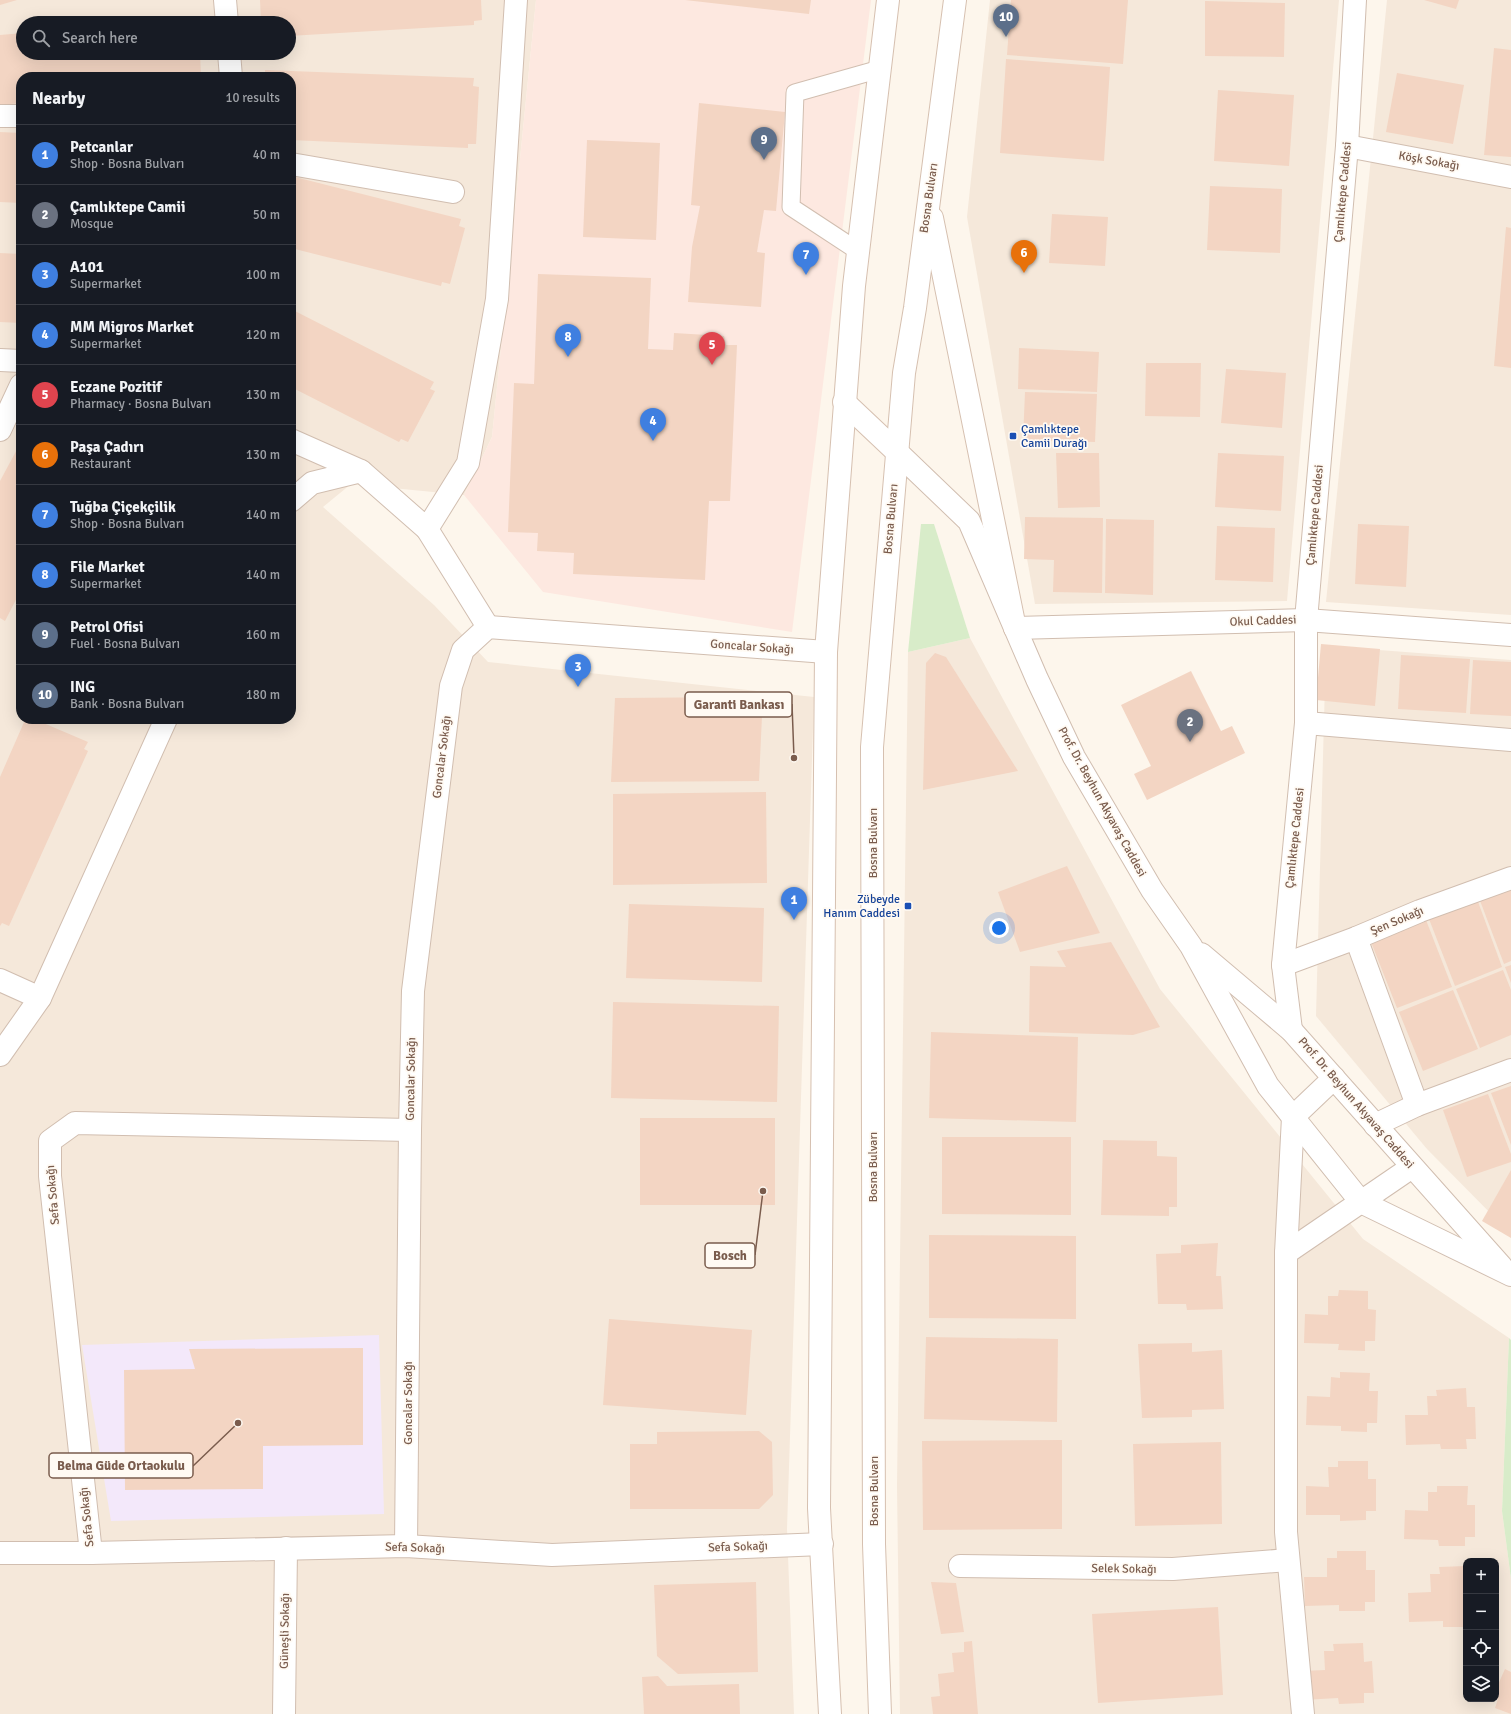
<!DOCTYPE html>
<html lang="en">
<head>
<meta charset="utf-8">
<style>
	body { margin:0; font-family:Signika,sans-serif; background:#20242c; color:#f1f3f6 }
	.controls { position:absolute; right:12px; bottom:12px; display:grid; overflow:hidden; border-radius:8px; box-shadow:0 4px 16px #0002 }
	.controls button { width:36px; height:36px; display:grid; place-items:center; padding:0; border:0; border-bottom:1px solid #363941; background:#171b24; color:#f1f3f6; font:20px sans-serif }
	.you { position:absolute; left:999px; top:928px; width:14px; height:14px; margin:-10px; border:3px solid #fff; border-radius:50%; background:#1a73e8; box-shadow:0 0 0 6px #1a73e833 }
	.badge { display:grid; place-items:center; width:26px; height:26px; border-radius:50%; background:#0f766e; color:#fff; font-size:13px; font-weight:700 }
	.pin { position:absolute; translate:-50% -33px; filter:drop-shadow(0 1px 2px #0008) }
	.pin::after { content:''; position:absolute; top:21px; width:14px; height:12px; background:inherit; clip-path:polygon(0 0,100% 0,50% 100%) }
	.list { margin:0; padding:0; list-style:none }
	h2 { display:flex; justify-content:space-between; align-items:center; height:52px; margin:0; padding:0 16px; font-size:17px }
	h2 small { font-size:13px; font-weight:400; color:#9ea1a6 }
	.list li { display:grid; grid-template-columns:26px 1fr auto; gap:12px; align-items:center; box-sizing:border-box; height:60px; padding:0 16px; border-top:1px solid #363941 }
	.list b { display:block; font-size:15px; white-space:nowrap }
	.list p { margin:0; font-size:13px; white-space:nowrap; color:#9ea1a6 }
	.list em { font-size:13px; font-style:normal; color:#9ea1a6 }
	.icon { flex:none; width:22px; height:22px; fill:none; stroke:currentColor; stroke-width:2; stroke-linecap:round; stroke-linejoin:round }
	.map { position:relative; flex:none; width:1511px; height:1714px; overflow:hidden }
	.search { position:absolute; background:#171b24; box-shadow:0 4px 16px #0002; left:16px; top:16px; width:280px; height:44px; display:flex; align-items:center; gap:10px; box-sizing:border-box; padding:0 14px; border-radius:22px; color:#9ea1a6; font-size:15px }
	.panel { position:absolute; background:#171b24; box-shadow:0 4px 16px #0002; left:16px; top:72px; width:280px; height:652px; border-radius:16px }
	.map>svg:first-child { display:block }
</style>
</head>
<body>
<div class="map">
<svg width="1511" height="1714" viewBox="0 0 1511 1714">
	<rect width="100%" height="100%" fill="#fdf6ec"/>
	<!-- residential -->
	<g fill="#f5e8da" fill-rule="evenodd">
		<path d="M0,0H536L492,437L464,495L351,484L323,507L434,605L488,662L814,697L787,1529L794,1714H0ZM23,23H289V53H23ZM21,77H291V719H21Z"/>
		<polygon points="990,0 1339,0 1287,601 1035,604 967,217"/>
		<polygon points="1387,0 1511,0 1511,615 1326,602"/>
		<path d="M970,638L1160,989L1363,1239L1509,1338L1502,1511L1511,1579V1714H1315L1312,1701L1310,1714H900L897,1486L908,652ZM1466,1561H1496V1699H1466Z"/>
		<polygon points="1326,646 1511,660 1511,1234 1427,1149 1316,1016"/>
	</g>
	<!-- commercial -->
	<polygon fill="#fde8e0" points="536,0 871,0 792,632 543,592 464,495 492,437"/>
	<!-- education -->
	<polygon fill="#f3e8fa" points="379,1335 384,1514 111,1521 82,1345"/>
	<!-- green -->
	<g fill="#d8ecc9">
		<polygon points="921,524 934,524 970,638 908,652"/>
		<polygon points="1509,1338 1511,1340 1511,1579 1502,1511"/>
	</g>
	<!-- building -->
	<g fill="#f3d5c3">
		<polygon points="0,0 17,0 0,5"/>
		<polygon points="260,0 481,0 482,20 474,21 474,25 289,36 289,23 261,23"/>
		<polygon points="685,0 811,0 809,14"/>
		<polygon points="1011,0 1128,0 1123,64 1007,55"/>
		<polygon points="1424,0 1459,0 1456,9"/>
		<polygon points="1205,1 1285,3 1284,57 1205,56"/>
		<polygon points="23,33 23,53 200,53 201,77 21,77 21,103 0,105 0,35"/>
		<polygon points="1494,48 1511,50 1511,157 1484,155"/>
		<polygon points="1006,59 1110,67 1104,161 1000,153"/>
		<polygon points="265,70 474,78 473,86 479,87 476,144 468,144 468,148 291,140 291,77 258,77 258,73 265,74"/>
		<polygon points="1397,73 1464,85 1453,144 1386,132"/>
		<polygon points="1218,90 1294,95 1289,166 1214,161"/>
		<polygon points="699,103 785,112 776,211 764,210 757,252 765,253 761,307 688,302 692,247 700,206 691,205"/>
		<polygon points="0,132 21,133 21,203 0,202"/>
		<polygon points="587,140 660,143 656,240 583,237"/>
		<polygon points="291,176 461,219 459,226 465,228 450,284 442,282 441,286 291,248"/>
		<polygon points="1210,186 1282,189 1280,253 1207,250"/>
		<polygon points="1052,214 1108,217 1105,266 1049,263"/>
		<polygon points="1506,227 1511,228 1511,368 1494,366"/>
		<polygon points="0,253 21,254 21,323 0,322"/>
		<polygon points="538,274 651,278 648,349 673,350 674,333 724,336 726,345 737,345 730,501 709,501 705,580 573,574 574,553 537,551 538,533 508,532 514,383 534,384"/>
		<polygon points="291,309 434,382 430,389 435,391 408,442 401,439 399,442 291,387"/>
		<polygon points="1019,348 1099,352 1097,392 1018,389"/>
		<polygon points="1146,363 1201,363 1200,417 1145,416"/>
		<polygon points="1226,369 1286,373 1282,428 1221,423"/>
		<polygon points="1025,392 1097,394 1095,442 1023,440"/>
		<polygon points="21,442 21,590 5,621 0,618 0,481"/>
		<polygon points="1056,453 1099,453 1100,507 1058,508"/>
		<polygon points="1218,453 1284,456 1281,511 1215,507"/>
		<polygon points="1025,517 1103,518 1102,593 1053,592 1054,560 1024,559"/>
		<polygon points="1106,519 1154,520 1153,595 1105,593"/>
		<polygon points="1358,524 1409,526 1406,587 1355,584"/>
		<polygon points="1217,526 1275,528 1273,582 1215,580"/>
		<polygon points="1321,644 1380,649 1375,706 1316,700"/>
		<polygon points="935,653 946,657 1018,771 923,790 926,663"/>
		<polygon points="1401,655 1470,659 1466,713 1398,709"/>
		<polygon points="1473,660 1511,662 1511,716 1470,714"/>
		<polygon points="1191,671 1221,731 1232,726 1245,753 1147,800 1134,774 1151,766 1121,705"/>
		<polygon points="747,697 762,716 759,781 611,782 615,698"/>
		<polygon points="34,719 88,742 84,749 88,751 9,926 2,923 0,926 0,777 25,720 32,723"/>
		<polygon points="766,792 767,883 613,885 613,794"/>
		<polygon points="1067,866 1100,933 1020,952 998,892"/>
		<polygon points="1511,886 1511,961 1504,964 1479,898"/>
		<polygon points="1477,899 1502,967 1455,986 1429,919"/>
		<polygon points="629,904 764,908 762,982 626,978"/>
		<polygon points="1426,920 1452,987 1397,1008 1371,942"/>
		<polygon points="1111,942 1160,1027 1133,1035 1029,1032 1030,966 1066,967 1057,951"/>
		<polygon points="1511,965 1511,983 1505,967"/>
		<polygon points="1503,970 1511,990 1511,1035 1480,1048 1456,989"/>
		<polygon points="1453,990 1478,1049 1423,1071 1399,1012"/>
		<polygon points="613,1002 779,1006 777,1102 611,1098"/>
		<polygon points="931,1032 1078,1037 1076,1122 929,1118"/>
		<polygon points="1511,1086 1511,1145 1491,1093"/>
		<polygon points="1488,1094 1511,1154 1511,1162 1467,1177 1443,1110"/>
		<rect x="640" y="1118" width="135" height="87"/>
		<polygon points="942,1137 1071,1137 1071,1215 942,1214"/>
		<polygon points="1103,1140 1157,1141 1157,1156 1177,1157 1177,1207 1169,1207 1169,1216 1101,1215"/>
		<polygon points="1511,1170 1511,1238 1482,1221"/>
		<polygon points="929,1235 1076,1236 1076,1319 929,1318"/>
		<polygon points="1218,1243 1216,1276 1221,1276 1223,1309 1187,1310 1186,1304 1158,1304 1156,1254 1181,1253 1181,1245"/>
		<polygon points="1339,1290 1368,1291 1368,1309 1376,1310 1375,1341 1365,1341 1365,1351 1338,1350 1339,1344 1304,1343 1305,1314 1328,1315 1328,1296 1338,1296"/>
		<polygon points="609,1319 752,1330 746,1415 603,1405"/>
		<polygon points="926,1337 1058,1339 1057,1422 924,1419"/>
		<polygon points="1192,1343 1192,1352 1222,1350 1224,1409 1192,1410 1192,1417 1142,1418 1138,1344"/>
		<polygon points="363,1348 363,1445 263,1446 263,1489 125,1490 124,1370 195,1369 189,1349"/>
		<polygon points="1340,1372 1370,1373 1369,1391 1378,1391 1377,1423 1367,1423 1367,1432 1341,1431 1341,1426 1306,1425 1307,1396 1330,1397 1331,1377 1340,1378"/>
		<polygon points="1466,1388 1467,1407 1475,1407 1476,1439 1466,1439 1467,1449 1441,1449 1440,1444 1406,1445 1405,1415 1428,1415 1427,1396 1437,1396 1436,1390"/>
		<polygon points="759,1431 772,1442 773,1495 759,1509 630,1509 630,1444 657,1444 657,1432"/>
		<polygon points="1062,1440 1062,1529 923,1530 922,1441"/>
		<polygon points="1221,1442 1222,1524 1135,1526 1133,1444"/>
		<polygon points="1338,1461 1368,1461 1368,1479 1376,1479 1376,1511 1366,1511 1366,1520 1340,1521 1340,1515 1306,1515 1306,1486 1329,1487 1328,1467 1338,1467"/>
		<polygon points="1437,1486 1468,1486 1467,1505 1475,1505 1475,1537 1465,1537 1465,1546 1439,1546 1438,1540 1404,1539 1405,1510 1428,1511 1428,1492 1437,1492"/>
		<polygon points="1337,1551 1366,1551 1366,1570 1375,1570 1375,1602 1365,1602 1365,1611 1339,1611 1339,1605 1305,1606 1304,1577 1327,1577 1327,1558 1337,1558"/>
		<polygon points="1466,1566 1466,1627 1443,1627 1443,1621 1409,1622 1408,1593 1431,1592 1430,1574 1440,1574 1439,1567"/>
		<polygon points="756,1582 758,1672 678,1674 657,1656 654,1585"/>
		<polygon points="931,1582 956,1583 964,1632 941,1634"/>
		<polygon points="1218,1607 1223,1695 1098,1703 1092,1614"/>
		<polygon points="972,1641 978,1714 933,1714 931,1697 940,1696 938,1674 954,1672 952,1653 964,1652 964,1642"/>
		<polygon points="1363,1643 1364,1662 1372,1661 1374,1693 1364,1693 1364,1703 1339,1704 1338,1698 1303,1700 1302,1671 1325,1670 1324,1651 1334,1651 1333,1644"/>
		<polygon points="1505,1669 1511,1672 1511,1714 1495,1708 1498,1699 1496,1698 1496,1689"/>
		<polygon points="658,1676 667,1686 739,1684 740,1714 644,1714 642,1677"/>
	</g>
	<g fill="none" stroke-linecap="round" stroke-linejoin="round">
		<!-- service casing -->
		<g stroke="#d1beb0" stroke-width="19">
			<polyline id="service" points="858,251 791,207 795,93 880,69"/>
		</g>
		<!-- minor casing -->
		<g stroke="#d1beb0" stroke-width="24">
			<g id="minor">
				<polyline points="225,0 227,23"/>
				<polyline points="229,53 231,77"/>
				<polyline points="0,116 21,116"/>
				<polyline points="1347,146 1511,177"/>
				<polyline points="291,164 453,192"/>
				<polyline points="0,360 21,361"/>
				<polyline points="0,430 21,385"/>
				<polyline points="291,440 361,471"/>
				<polyline points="291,501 312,483 361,471 427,529 468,463 497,299 516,0"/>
				<polyline points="427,529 488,627"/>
				<polyline points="1306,723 1511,740"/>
				<polyline points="1356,938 1417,1105"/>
				<polyline points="1283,965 1356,938 1420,911 1511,878"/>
				<polyline points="0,980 40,998"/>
				<polyline points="0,1055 40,998 166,719"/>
				<polyline points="1375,1125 1417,1105 1511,1070"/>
				<polyline points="1286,1253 1412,1167"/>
				<polyline points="406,1546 410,1130 413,991 451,686 463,650 488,627 826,652"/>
				<polyline points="0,1553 91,1553 406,1546 552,1555 822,1544"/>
				<polyline points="91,1553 50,1176 50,1141 75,1123 410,1130"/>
				<polyline points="960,1566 1173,1569 1288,1560"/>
				<polyline points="284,1714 286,1548"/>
				<polyline points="1303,1714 1286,1532 1286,1253 1293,1117 1334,1078"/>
			</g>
		</g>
		<!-- tertiary casing -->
		<g stroke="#d1beb0" stroke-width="24">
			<g id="tertiary">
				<polyline points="897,452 969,521 1037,679 1074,757 1152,890 1191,946 1268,1086 1361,1202 1511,1275"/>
				<polyline points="1015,628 1306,620 1511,635"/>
				<polyline points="1201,954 1291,1030 1501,1266"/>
				<polyline points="1291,1030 1283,965 1306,723 1306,620 1347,146 1355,0"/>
			</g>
		</g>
		<!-- secondary casing -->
		<g stroke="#d6c0b0" stroke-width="24">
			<g id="secondary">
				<polyline points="932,218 1015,628"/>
				<polyline points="844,402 897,452"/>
				<polyline points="830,1714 819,1508 826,652 854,286 888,0"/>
				<polyline points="880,1714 874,1544 872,747 904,373 915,308 955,0"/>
			</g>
		</g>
		<!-- service -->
		<use href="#service" stroke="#fff" stroke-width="17"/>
		<!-- minor -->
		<use href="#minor" stroke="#fff" stroke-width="22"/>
		<!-- tertiary -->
		<use href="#tertiary" stroke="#fff" stroke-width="22"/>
		<!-- secondary -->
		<use href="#secondary" stroke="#fff" stroke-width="22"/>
	</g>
	<!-- markers -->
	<g fill="#1a4fb4" stroke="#fffaf3" stroke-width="1.5">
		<rect x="1009" y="432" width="8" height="8" rx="2"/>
		<rect x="904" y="902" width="8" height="8" rx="2"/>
	</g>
	<g text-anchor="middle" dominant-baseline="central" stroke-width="3.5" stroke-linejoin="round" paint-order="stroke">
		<!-- street labels -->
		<g font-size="12" fill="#7a5c4d" stroke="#fffaf3">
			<text transform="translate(1429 161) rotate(10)">Köşk Sokağı</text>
			<text transform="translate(1343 192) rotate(-85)">Çamlıktepe Caddesi</text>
			<text transform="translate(929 198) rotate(-82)">Bosna Bulvarı</text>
			<text transform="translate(1315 515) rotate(-85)">Çamlıktepe Caddesi</text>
			<text transform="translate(891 519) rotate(-85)">Bosna Bulvarı</text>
			<text transform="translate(1263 621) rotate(-2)">Okul Caddesi</text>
			<text transform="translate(752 647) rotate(4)">Goncalar Sokağı</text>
			<text transform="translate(442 757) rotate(-83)">Goncalar Sokağı</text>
			<text transform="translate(1102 802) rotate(61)">Prof. Dr. Beyhun Akyavaş Caddesi</text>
			<text transform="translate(1295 838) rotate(-84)">Çamlıktepe Caddesi</text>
			<text transform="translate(873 843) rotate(-90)">Bosna Bulvarı</text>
			<text transform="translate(1397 921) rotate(-23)">Şen Sokağı</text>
			<text transform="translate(411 1079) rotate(-89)">Goncalar Sokağı</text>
			<text transform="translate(1356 1103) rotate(49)">Prof. Dr. Beyhun Akyavaş Caddesi</text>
			<text transform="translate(873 1167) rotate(-90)">Bosna Bulvarı</text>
			<text transform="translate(53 1195) rotate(-95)">Sefa Sokağı</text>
			<text transform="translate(408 1403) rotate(-90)">Goncalar Sokağı</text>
			<text transform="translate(874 1491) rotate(-90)">Bosna Bulvarı</text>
			<text transform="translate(87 1517) rotate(-96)">Sefa Sokağı</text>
			<text transform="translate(738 1547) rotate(-2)">Sefa Sokağı</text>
			<text transform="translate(415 1548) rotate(2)">Sefa Sokağı</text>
			<text transform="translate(1124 1569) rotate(1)">Selek Sokağı</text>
			<text transform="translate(285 1631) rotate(-89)">Güneşli Sokağı</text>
		</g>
		<!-- transit labels -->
		<g font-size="12" fill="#164399" stroke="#fffaf3" text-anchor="start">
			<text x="1021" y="429">Çamlıktepe<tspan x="1021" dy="14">Camii Durağı</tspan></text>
			<text x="900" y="899" text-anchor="end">Zübeyde<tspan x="900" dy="14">Hanım Caddesi</tspan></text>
		</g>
	</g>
	<!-- callouts -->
	<path fill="none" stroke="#7a5c4d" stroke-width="1.5" d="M794 758L792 704M763 1191L755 1255M238 1423L193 1466"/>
	<g fill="#7a5c4d" stroke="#fffaf3" stroke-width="1.5">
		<circle cx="794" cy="758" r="4"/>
		<circle cx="763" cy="1191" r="4"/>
		<circle cx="238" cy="1423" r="4"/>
	</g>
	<g fill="#fffaf3" stroke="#7a5c4d" stroke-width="1.5">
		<rect x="685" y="692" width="107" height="25" rx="4"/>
		<rect x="705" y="1243" width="50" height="25" rx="4"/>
		<rect x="49" y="1453" width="144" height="25" rx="4"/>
	</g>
	<g font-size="13" text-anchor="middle" font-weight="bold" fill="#7a5c4d">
		<text x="739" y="709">Garanti Bankası</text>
		<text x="730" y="1260">Bosch</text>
		<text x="121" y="1470">Belma Güde Ortaokulu</text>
	</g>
</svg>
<div class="controls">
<button>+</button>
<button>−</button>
<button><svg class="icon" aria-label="locate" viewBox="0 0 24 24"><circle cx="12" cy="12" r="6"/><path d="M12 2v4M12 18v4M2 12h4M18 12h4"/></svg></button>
<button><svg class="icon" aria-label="layers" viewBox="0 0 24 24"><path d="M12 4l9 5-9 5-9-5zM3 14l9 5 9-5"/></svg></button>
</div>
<div class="you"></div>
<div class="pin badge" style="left:794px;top:920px;background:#3f7fe0">1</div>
<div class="pin badge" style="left:1190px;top:742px;background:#6b7280">2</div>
<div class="pin badge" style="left:578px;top:687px;background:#3f7fe0">3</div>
<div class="pin badge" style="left:653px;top:441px;background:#3f7fe0">4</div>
<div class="pin badge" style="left:712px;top:365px;background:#e0444e">5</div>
<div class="pin badge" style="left:1024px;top:273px;background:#e8710a">6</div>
<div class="pin badge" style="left:806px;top:275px;background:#3f7fe0">7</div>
<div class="pin badge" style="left:568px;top:357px;background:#3f7fe0">8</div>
<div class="pin badge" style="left:764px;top:160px;background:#5c6f8a">9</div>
<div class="pin badge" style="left:1006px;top:37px;background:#5c6f8a">10</div>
<div class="search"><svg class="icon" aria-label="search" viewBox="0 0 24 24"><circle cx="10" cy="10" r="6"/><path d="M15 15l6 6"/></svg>Search here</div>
<section class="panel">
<h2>Nearby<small>10 results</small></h2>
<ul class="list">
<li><span class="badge" style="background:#3f7fe0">1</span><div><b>Petcanlar</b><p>Shop · Bosna Bulvarı</p></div><em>40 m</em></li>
<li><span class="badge" style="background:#6b7280">2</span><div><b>Çamlıktepe Camii</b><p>Mosque</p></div><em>50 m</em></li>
<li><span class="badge" style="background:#3f7fe0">3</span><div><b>A101</b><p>Supermarket</p></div><em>100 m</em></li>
<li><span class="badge" style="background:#3f7fe0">4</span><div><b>MM Migros Market</b><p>Supermarket</p></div><em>120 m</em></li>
<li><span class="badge" style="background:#e0444e">5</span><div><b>Eczane Pozitif</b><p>Pharmacy · Bosna Bulvarı</p></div><em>130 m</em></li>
<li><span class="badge" style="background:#e8710a">6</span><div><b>Paşa Çadırı</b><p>Restaurant</p></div><em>130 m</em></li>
<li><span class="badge" style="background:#3f7fe0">7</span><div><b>Tuğba Çiçekçilik</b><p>Shop · Bosna Bulvarı</p></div><em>140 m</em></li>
<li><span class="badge" style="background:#3f7fe0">8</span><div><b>File Market</b><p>Supermarket</p></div><em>140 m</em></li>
<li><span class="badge" style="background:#5c6f8a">9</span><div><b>Petrol Ofisi</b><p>Fuel · Bosna Bulvarı</p></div><em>160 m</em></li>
<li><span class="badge" style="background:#5c6f8a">10</span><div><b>ING</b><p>Bank · Bosna Bulvarı</p></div><em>180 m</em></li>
</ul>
</section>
</div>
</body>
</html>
